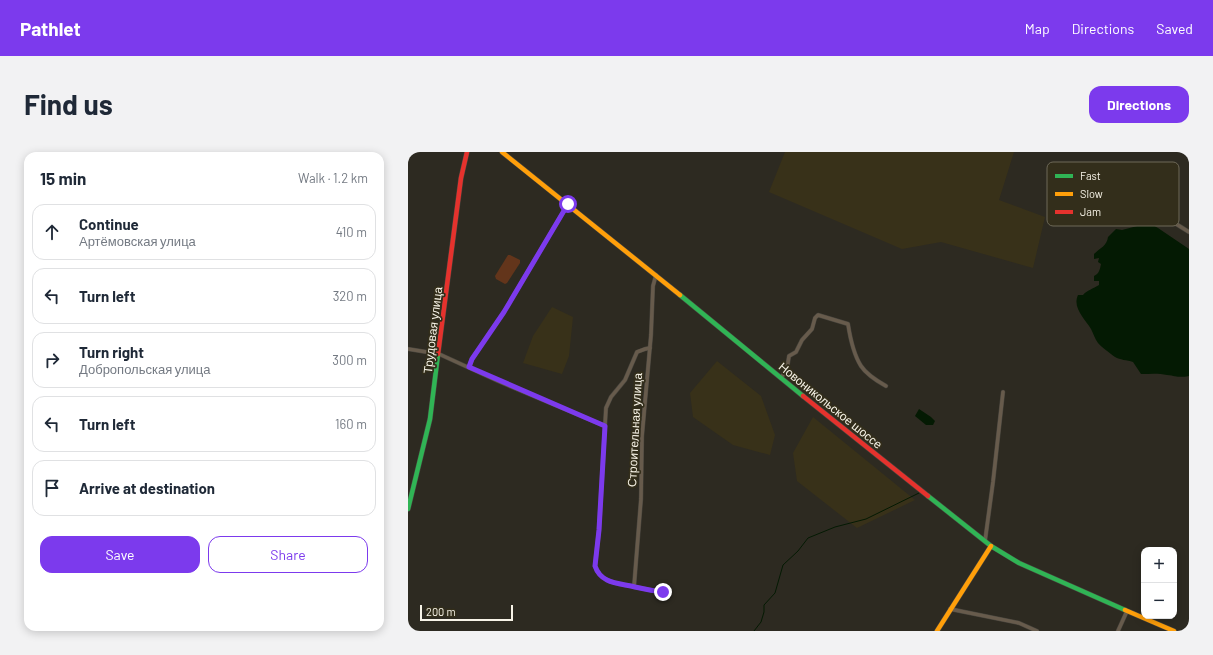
<!DOCTYPE html>
<html lang="en">
<head>
<meta charset="utf-8">
<style>
	body { margin:0; font-family:Barlow,sans-serif; background:#f2f2f3; color:#1f2937 }
	.controls { position:absolute; right:12px; bottom:12px; display:grid; overflow:hidden; border-radius:8px; box-shadow:0 2px 10px #0003 }
	.controls button { width:36px; height:36px; display:grid; place-items:center; padding:0; border:0; border-bottom:1px solid #e0e1e3; background:#fff; color:#1f2937; font:20px sans-serif }
	.scale { position:absolute; left:12px; bottom:10px; width:93px; box-sizing:border-box; padding-left:4px; border:2px solid #f7f3e7; border-top:0; font-size:11px; line-height:14px; white-space:nowrap; color:#f7f3e7; -webkit-text-stroke:3px #332e1b; paint-order:stroke }
	.stop { position:absolute; width:12px; height:12px; margin:-9px; border:3px solid #7c3aed; border-radius:50%; background:#fff }
	.stop.end { background:#7c3aed; border-color:#fff; box-shadow:0 1px 4px #0008 }
	.list { margin:0; padding:0; list-style:none }
	h2 { display:flex; justify-content:space-between; align-items:center; height:52px; margin:0; padding:0 16px; font-size:17px }
	h2 small { font-size:13px; font-weight:400; color:#747a83 }
	.list li { display:grid; grid-template-columns:26px 1fr auto; gap:12px; align-items:center; box-sizing:border-box; height:56px; margin:0 8px 8px; padding:0 8px; border:1px solid #e0e1e3; border-radius:12px }
	.list b { display:block; font-size:15px; white-space:nowrap }
	.list p { margin:0; font-size:13px; white-space:nowrap; color:#747a83 }
	.list em { font-size:13px; font-style:normal; color:#747a83 }
	.actions { display:flex; gap:8px; padding:12px 16px }
	.actions a { flex:1; padding:9px 0; border:1px solid #7c3aed; border-radius:12px; text-align:center; font-size:14px; color:#7c3aed }
	.actions .main { background:#7c3aed; color:#fff }
	.icon { flex:none; width:22px; height:22px; fill:none; stroke:currentColor; stroke-width:2; stroke-linecap:round; stroke-linejoin:round }
	.map { position:relative; flex:none; width:781px; height:479px; overflow:hidden; border-radius:12px }
	header { display:flex; align-items:center; gap:24px; box-sizing:border-box; height:56px; padding:0 20px; background:#7c3aed; color:#fff }
	header strong { font-size:19px }
	nav { display:flex; gap:22px; margin-inline-start:auto; font-size:14px }
	.intro { display:flex; align-items:center; justify-content:space-between; box-sizing:border-box; height:96px; padding:0 24px }
	h1 { margin:0; font-size:28px }
	.button { padding:10px 18px; border-radius:12px; background:#7c3aed; color:#fff; font-size:14px; font-weight:700 }
	main { display:flex; gap:24px; padding:0 24px }
	aside { flex:1; background:#fff; border-radius:12px; box-shadow:0 2px 10px #0003 }
	.map>svg:first-child { display:block }
</style>
</head>
<body>
<header>
<strong>Pathlet</strong>
<nav><a>Map</a><a>Directions</a><a>Saved</a></nav>
</header>
<div class="intro"><h1>Find us</h1><a class="button">Directions</a></div>
<main>
<aside>
<h2>15 min<small>Walk · 1.2 km</small></h2>
<ul class="list">
<li><svg class="icon" aria-label="ahead" viewBox="0 0 24 24"><path d="M12 20V5M6 11l6-6 6 6"/></svg><div><b>Continue</b><p>Артёмовская улица</p></div><em>410 m</em></li>
<li><svg class="icon" aria-label="left" viewBox="0 0 24 24"><path d="M17 20v-9H6M10 6l-5 5 5 5"/></svg><div><b>Turn left</b></div><em>320 m</em></li>
<li><svg class="icon" aria-label="right" viewBox="0 0 24 24"><path d="M7 20v-9h11M14 6l5 5-5 5"/></svg><div><b>Turn right</b><p>Добропольская улица</p></div><em>300 m</em></li>
<li><svg class="icon" aria-label="left" viewBox="0 0 24 24"><path d="M17 20v-9H6M10 6l-5 5 5 5"/></svg><div><b>Turn left</b></div><em>160 m</em></li>
<li><svg class="icon" aria-label="arrive" viewBox="0 0 24 24"><path d="M6 21V4h12l-3 4 3 4H6"/></svg><div><b>Arrive at destination</b></div></li>
</ul>
<div class="actions"><a class="main">Save</a><a>Share</a></div>
</aside>
<div class="map">
<svg width="781" height="479" viewBox="0 0 781 479">
	<rect width="100%" height="100%" fill="#2d2a21"/>
	<!-- built -->
	<g fill="#383119">
		<polygon points="377,0 606,0 591,48 637,65 625,116 533,90 494,97 361,40"/>
		<polygon points="144,155 165,165 161,204 154,222 115,211 125,184"/>
		<polygon points="309,209 353,244 367,283 362,303 325,293 285,265 282,241"/>
		<polygon points="405,265 507,348 449,376 389,329 385,301"/>
	</g>
	<!-- green -->
	<polygon fill="#63351b" points="100,103 102,103 112,108 112,111 99,131 97,132 88,127 87,124"/>
	<!-- water -->
	<g fill="#041a03">
		<path d="M737,72H743L750,76L781,97V224C770,226 769,224 759,223C751,221 741,222 733,222L725,210C719,208 712,208 707,205C703,202 692,194 690,191C687,187 685,181 683,177C677,167 664,156 670,143H675C679,138 685,137 691,133V129H686V124C691,122 692,117 693,112L690,110L691,106L686,107V102C692,96 699,94 700,85L708,77L714,78Z"/>
		<polygon points="511,257 523,265 527,269 525,273 518,273 507,264"/>
	</g>
	<g fill="none" stroke-linecap="round" stroke-linejoin="round">
		<!-- stream -->
		<polyline stroke="#041a03" stroke-width="1" points="346,479 353,470 356,460 356,453 367,441 375,413 390,399 400,386 427,375 458,367 511,341"/>
		<!-- street casing -->
		<g stroke="#48453e" stroke-width="4.5">
			<g id="street">
				<polyline points="702,20 706,36 717,48 732,56 765,70 781,80"/>
				<path d="M242,196L237,197L229,200L217,228L203,245L198,256L191,378L187,414C193,432 211,431 227,435C236,437 245,439 255,440"/>
				<polyline points="0,197 31,202 90,229 197,274"/>
				<polyline points="61,215 64,207 96,160 160,52"/>
				<path d="M373,226L379,217L381,204L388,200L394,188L404,177L407,166L410,163L440,172C442,185 446,203 453,214C459,223 469,229 478,234"/>
				<polyline points="577,389 585,330 595,240"/>
				<polyline points="226,435 233,347 234,284 243,183 245,134 248,123"/>
				<polyline points="542,457 611,471 629,479"/>
				<polyline points="710,479 719,459"/>
			</g>
		</g>
		<!-- fast casing -->
		<g stroke="#48453e" stroke-width="5.5">
			<g id="fast">
				<polyline points="272,143 395,244"/>
				<polyline points="520,344 583,394 611,411 717,458"/>
				<polyline points="0,357 22,267 30,202"/>
			</g>
		</g>
		<!-- slow casing -->
		<g stroke="#48453e" stroke-width="5.5">
			<g id="slow">
				<polyline points="94,0 272,143"/>
				<polyline points="717,458 766,479"/>
				<polyline points="529,479 583,394"/>
			</g>
		</g>
		<!-- jam casing -->
		<g stroke="#48453e" stroke-width="5.5">
			<g id="jam">
				<polyline points="30,202 53,26 59,0"/>
				<polyline points="395,244 520,344"/>
			</g>
		</g>
		<!-- street -->
		<use href="#street" stroke="#675b4c" stroke-width="3.5"/>
		<!-- fast -->
		<use href="#fast" stroke="#30b455" stroke-width="4.5"/>
		<!-- slow -->
		<use href="#slow" stroke="#ff9f0a" stroke-width="4.5"/>
		<!-- jam -->
		<use href="#jam" stroke="#e5322d" stroke-width="4.5"/>
	</g>
	<g fill="none" stroke-linecap="round" stroke-linejoin="round">
		<!-- route -->
		<path stroke="#7c3aed" stroke-width="5" d="M160,52L96,160L64,207L61,215L197,274L191,378L187,414C193,432 211,431 227,435C236,437 245,439 255,440"/>
	</g>
	<g text-anchor="middle" dominant-baseline="central" stroke-width="3.5" stroke-linejoin="round" paint-order="stroke">
		<!-- street labels -->
		<g font-size="12" fill="#f7f3e7" stroke="#332e1b">
			<text transform="translate(24 178) rotate(-83)">Трудовая улица</text>
			<text transform="translate(423 253) rotate(39)">Новоникольское шоссе</text>
			<text transform="translate(226 278) rotate(-87)">Строительная улица</text>
		</g>
	</g>
	<!-- legend -->
	<rect x="639" y="10" width="132" height="64" rx="6" fill="#332e1b" stroke="#6e6958" stroke-width="1"/>
	<rect x="647" y="22" width="18" height="4" fill="#30b455"/>
	<rect x="647" y="40" width="18" height="4" fill="#ff9f0a"/>
	<rect x="647" y="58" width="18" height="4" fill="#e5322d"/>
	<g font-size="11" fill="#f7f3e7">
		<text x="672" y="28">Fast</text>
		<text x="672" y="46">Slow</text>
		<text x="672" y="64">Jam</text>
	</g>
</svg>
<div class="controls">
<button>+</button>
<button>−</button>
</div>
<div class="scale">200 m</div>
<div class="stop" style="left:160px;top:52px"></div>
<div class="stop end" style="left:255px;top:440px"></div>
</div>
</main>
</body>
</html>
